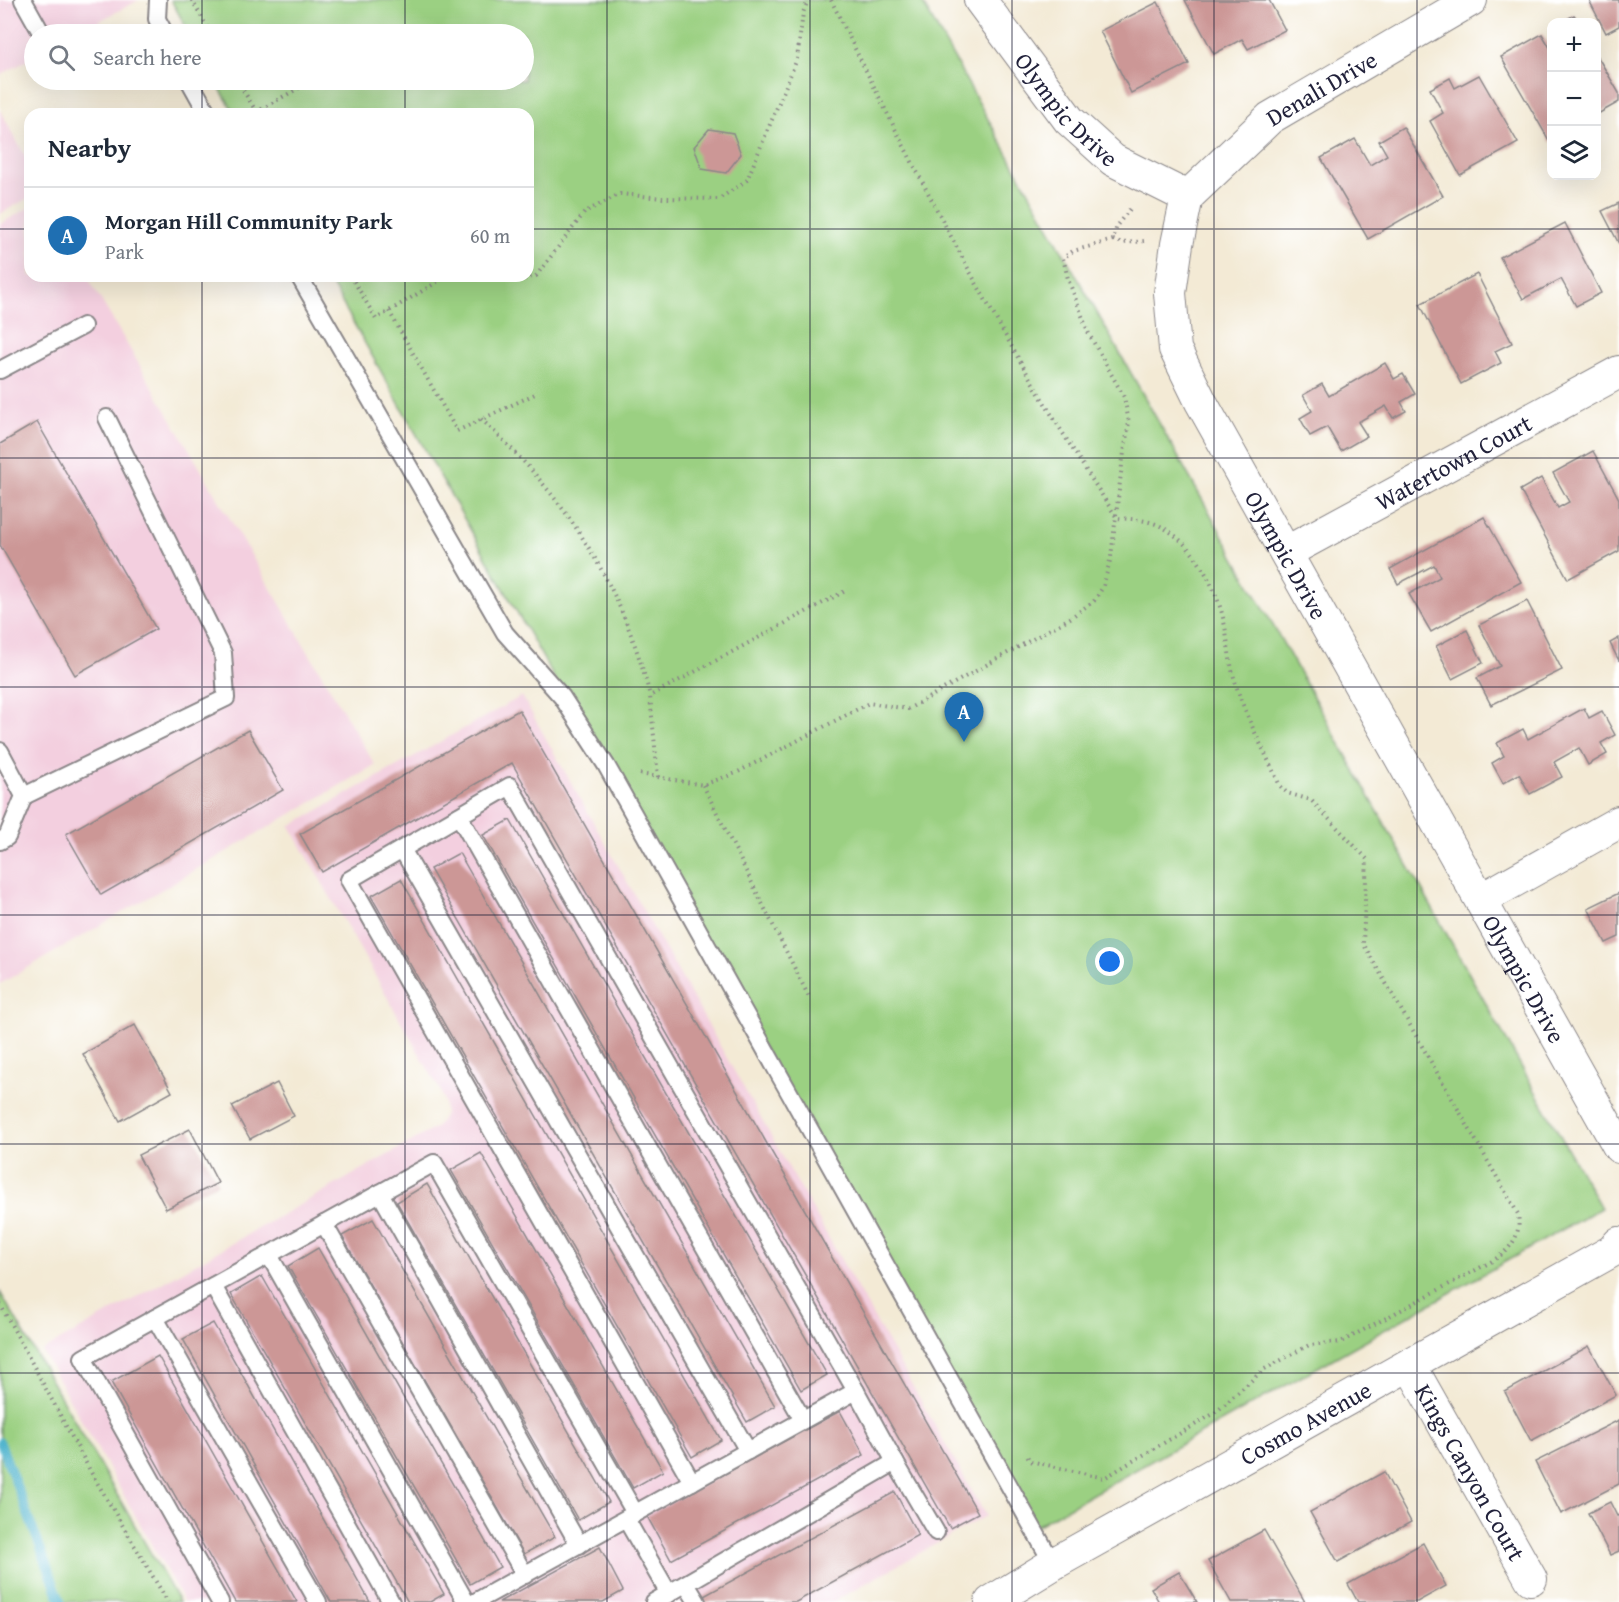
<!DOCTYPE html>
<html lang="en">
<head>
<meta charset="utf-8">
<style>
	body { margin:0; font-family:"Gentium Book Plus",serif; background:#f2f2f3; color:#1f2937 }
	.controls { position:absolute; right:18px; top:18px; display:grid; overflow:hidden; border-radius:12px; box-shadow:0 6px 24px #0002 }
	.controls button { width:54px; height:54px; display:grid; place-items:center; padding:0; border:0; border-bottom:2px solid #e0e1e3; background:#fff; color:#1f2937; font:30px sans-serif }
	.you { position:absolute; left:1110px; top:962px; width:21px; height:21px; margin:-15px; border:4px solid #fff; border-radius:50%; background:#1a73e8; box-shadow:0 0 0 9px #1a73e833 }
	.badge { display:grid; place-items:center; width:39px; height:39px; border-radius:50%; background:#1f6fb2; color:#fff; font-size:20px; font-weight:700 }
	.pin { position:absolute; translate:-50% -50px; filter:drop-shadow(0 2px 3px #0008) }
	.pin::after { content:''; position:absolute; top:32px; width:21px; height:18px; background:inherit; clip-path:polygon(0 0,100% 0,50% 100%) }
	.list { margin:0; padding:0; list-style:none }
	h2 { display:flex; justify-content:space-between; align-items:center; height:78px; margin:0; padding:0 24px; font-size:26px }
	h2 small { font-size:20px; font-weight:400; color:#747a83 }
	.list li { display:grid; grid-template-columns:39px 1fr auto; gap:18px; align-items:center; box-sizing:border-box; height:96px; padding:0 24px; border-top:2px solid #e0e1e3 }
	.list b { display:block; font-size:22px; white-space:nowrap }
	.list p { margin:0; font-size:20px; white-space:nowrap; color:#747a83 }
	.list em { font-size:20px; font-style:normal; color:#747a83 }
	.icon { flex:none; width:33px; height:33px; fill:none; stroke:currentColor; stroke-width:2; stroke-linecap:round; stroke-linejoin:round }
	.map { position:relative; flex:none; width:1619px; height:1602px; overflow:hidden }
	.search { position:absolute; background:#fff; box-shadow:0 6px 24px #0002; left:24px; top:24px; width:510px; height:66px; display:flex; align-items:center; gap:15px; box-sizing:border-box; padding:0 21px; border-radius:33px; color:#747a83; font-size:22px }
	.panel { position:absolute; background:#fff; box-shadow:0 6px 24px #0002; left:24px; top:108px; width:510px; height:174px; border-radius:18px }
	.map>svg:first-child { display:block }
</style>
</head>
<body>
<div class="map">
<svg width="1619" height="1602" viewBox="0 0 1619 1602">
	<rect width="100%" height="100%" fill="#fff"/>
	<filter id="ink" filterUnits="userSpaceOnUse"><feTurbulence type="fractalNoise" baseFrequency=".0167" numOctaves="2"/><feDisplacementMap in="SourceGraphic" scale="12" xChannelSelector="R" yChannelSelector="G"/><feConvolveMatrix kernelMatrix="1 2 1 2 8 2 1 2 1" color-interpolation-filters="sRGB"/></filter>
	<filter id="wash" filterUnits="userSpaceOnUse"><feTurbulence type="fractalNoise" baseFrequency=".008" numOctaves="4" result="noise"/><feDisplacementMap in="SourceGraphic" scale="24" xChannelSelector="R" yChannelSelector="G"/><feGaussianBlur stdDeviation="1.35" result="paint"/><feColorMatrix in="noise" values="0 0 0 0 0 0 0 0 0 0 0 0 0 0 0 0 0 1.4 0 .05"/><feComposite in="paint" operator="in"/></filter>
	<g filter="url(#wash)">
		<rect width="100%" height="100%" fill="#f3ead5"/>
		<!-- built -->
		<g fill="#f3cfdf">
			<polygon points="0,0 139,0 75,34 34,34 34,57 0,75"/>
			<polygon points="0,110 30,165 30,197 0,214"/>
			<polygon points="30,207 30,276 87,276 375,765 0,984 0,224"/>
			<polygon points="522,696 986,1516 832,1602 184,1602 42,1351 437,1127 445,1114 444,1101 440,1090 290,826"/>
		</g>
		<!-- green -->
		<g fill="#9bd082" stroke="#5e795e" stroke-width="1.5">
			<polygon points="171,0 921,0 1601,1208 1034,1527 327,276 528,276 528,114 235,114 215,80 524,80 524,34 190,34"/>
			<polygon points="0,1292 179,1602 0,1602"/>
		</g>
		<g fill="none" stroke-linecap="round" stroke-linejoin="round">
			<!-- stream -->
			<polyline stroke="#4db2cc" stroke-width="9" points="0,1442 61,1602"/>
		</g>
		<g id="blocks">
			<!-- building -->
			<g fill="#cc9796">
				<polygon points="1185,0 1269,0 1285,30 1248,49 1242,39 1214,54"/>
				<polygon points="1589,0 1619,0 1619,26 1606,33"/>
				<polygon points="1158,2 1189,64 1131,93 1100,31"/>
				<polygon points="1574,15 1579,22 1562,22"/>
				<polygon points="1542,34 1552,51 1552,141 1550,142 1501,57"/>
				<polygon points="1596,54 1619,93 1619,102 1596,115"/>
				<polygon points="1479,75 1518,143 1460,175 1430,121 1443,113 1430,89 1450,78 1455,88"/>
				<polygon points="1403,127 1443,196 1368,239 1321,158 1355,139 1370,165 1387,155 1379,141"/>
				<polygon points="709,129 733,133 741,154 726,173 702,169 694,147"/>
				<polygon points="1619,203 1619,244 1602,211"/>
				<polygon points="528,213 532,221 529,234 528,234"/>
				<polygon points="1565,223 1601,293 1576,306 1561,279 1523,299 1500,257"/>
				<polygon points="1477,274 1512,343 1495,351 1501,363 1461,384 1420,304"/>
				<polygon points="1385,363 1394,379 1403,374 1415,394 1401,402 1406,411 1393,418 1386,406 1358,422 1367,436 1341,451 1327,427 1310,436 1300,418 1312,411 1303,395 1322,384 1329,396"/>
				<polygon points="37,422 156,629 75,675 0,545 0,444"/>
				<polygon points="1593,451 1619,499 1619,551 1568,579 1520,490 1541,478 1558,508 1569,502 1553,473"/>
				<polygon points="1484,517 1521,582 1431,632 1409,594 1440,577 1434,565 1398,584 1390,569"/>
				<polygon points="1527,601 1562,670 1491,705 1477,678 1500,666 1479,625"/>
				<polygon points="1467,630 1483,663 1452,679 1436,646"/>
				<polygon points="1619,638 1619,661 1610,643"/>
				<polygon points="1584,708 1589,718 1602,711 1615,735 1601,743 1607,754 1588,765 1579,748 1554,762 1562,777 1530,794 1519,774 1503,783 1492,763 1504,756 1497,743 1523,729 1528,739"/>
				<polygon points="519,710 978,1513 950,1528 512,763 322,872 300,834"/>
				<polygon points="248,730 283,790 101,895 66,834"/>
				<polygon points="510,820 827,1375 801,1390 483,835"/>
				<polygon points="459,853 775,1406 747,1422 430,869"/>
				<polygon points="401,879 721,1440 692,1457 371,896"/>
				<polygon points="1619,893 1619,937 1606,943 1588,908"/>
				<polygon points="135,1025 172,1092 120,1121 83,1054"/>
				<polygon points="277,1083 294,1116 250,1139 232,1106"/>
				<polygon points="190,1129 218,1183 166,1209 138,1155"/>
				<polygon points="481,1153 663,1471 633,1488 451,1170"/>
				<polygon points="427,1184 609,1502 578,1520 397,1202"/>
				<polygon points="373,1219 555,1537 524,1554 342,1236"/>
				<polygon points="318,1248 500,1567 470,1584 288,1266"/>
				<polygon points="262,1276 444,1594 430,1602 408,1602 231,1294"/>
				<polygon points="213,1323 370,1602 331,1602 183,1339"/>
				<polygon points="1589,1346 1616,1395 1531,1441 1505,1392"/>
				<polygon points="158,1356 297,1602 235,1602 111,1382"/>
				<polygon points="840,1411 864,1455 671,1560 647,1516"/>
				<polygon points="1619,1420 1619,1484 1561,1514 1535,1462"/>
				<polygon points="1384,1472 1411,1522 1338,1562 1310,1512"/>
				<polygon points="895,1492 918,1535 796,1602 705,1602 702,1597"/>
				<polygon points="1610,1502 1617,1516 1619,1515 1619,1551 1610,1555 1588,1513"/>
				<polygon points="1264,1530 1305,1602 1231,1602 1208,1561"/>
				<polygon points="1423,1543 1446,1586 1417,1602 1358,1602 1348,1584"/>
				<polygon points="600,1547 623,1591 603,1602 499,1602"/>
				<polygon points="1179,1572 1197,1602 1159,1602 1151,1588"/>
			</g>
		</g>
	</g>
	<g filter="url(#ink)">
		<use href="#blocks" fill-opacity="0" stroke="#8a8688" stroke-width="1.5"/>
		<g fill="none" stroke-linecap="round" stroke-linejoin="round">
			<!-- service casing -->
			<g stroke="#8a8688" stroke-width="20">
				<g id="service">
					<polyline points="23,0 42,34"/>
					<polyline points="158,0 157,19 165,34"/>
					<polyline points="189,80 208,114"/>
					<polyline points="299,276 505,633 562,697 606,765 1053,1564"/>
					<polyline points="0,370 83,326"/>
					<polyline points="0,751 24,796 7,837 0,841"/>
					<polyline points="24,796 226,698 223,653 107,418"/>
					<polyline points="459,816 803,1420"/>
					<polyline points="402,849 748,1451"/>
					<polyline points="380,1193 579,1545"/>
					<polyline points="324,1224 525,1575"/>
					<polyline points="269,1255 466,1602"/>
					<polyline points="213,1286 391,1602"/>
					<polyline points="155,1318 318,1602"/>
					<polyline points="895,1462 936,1532"/>
					<polyline points="692,1482 349,880 510,786 856,1391"/>
					<polyline points="626,1519 669,1594"/>
					<polyline points="686,1584 697,1602"/>
					<polyline points="220,1602 83,1358 434,1163 635,1513"/>
					<polyline points="475,1602 856,1391 895,1462 654,1602"/>
				</g>
			</g>
			<!-- minor casing -->
			<g stroke="#8a8688" stroke-width="34">
				<g id="minor">
					<path id="s1" d="M980,0L1069,120L1113,160L1187,197"/>
					<path id="s2" d="M1187,197L1177,244L1170,293L1175,349L1201,402L1619,1147"/>
					<path id="s3" d="M1187,197L1270,118L1471,0"/>
					<path id="s4" d="M1287,552L1619,372"/>
					<polyline points="1482,899 1619,822"/>
					<path id="s5" d="M1410,1365L1531,1579"/>
					<path id="s6" d="M991,1602L1053,1564L1612,1251L1619,1243"/>
				</g>
			</g>
			<!-- path -->
			<g stroke="#8a8688" stroke-width="4" stroke-dasharray="1.5 4.5" stroke-linecap="butt">
				<polyline points="192,0 211,34"/>
				<path d="M831,0C918,177 1008,354 1117,518C1129,519 1141,519 1153,523C1187,535 1211,576 1221,610C1228,633 1228,658 1235,681C1245,717 1265,751 1280,786L1287,793L1311,800L1367,859L1363,943L1518,1214C1522,1239 1507,1253 1487,1264L1341,1342L1309,1345L1263,1370L1215,1413L1104,1478L1030,1461L1026,1454"/>
				<polyline points="237,80 257,113"/>
				<polyline points="256,112 313,80"/>
				<polyline points="480,114 490,108"/>
				<polyline points="1113,240 1123,243 1145,241"/>
				<polyline points="351,276 376,319 447,276"/>
				<polyline points="495,276 517,281 536,276 585,212 620,194 663,198 719,199 747,180 797,59 803,13 808,0"/>
				<polyline points="389,311 457,431 535,394"/>
				<path d="M481,419C566,497 622,584 650,696"/>
				<polyline points="640,774 703,785 736,773 869,703 908,709 1070,618 1094,601 1103,587 1111,557 1122,465 1129,422 1124,397 1089,334 1068,279 1063,258 1073,251 1113,240 1117,225 1130,209"/>
				<polyline points="658,777 650,696 847,590"/>
				<polyline points="703,785 809,997"/>
				<polyline points="0,1304 92,1474 168,1602"/>
			</g>
			<!-- service -->
			<use href="#service" stroke="#fff" stroke-width="16"/>
			<!-- minor -->
			<use href="#minor" stroke="#fff" stroke-width="32"/>
		</g>
	</g>
	<!-- grid -->
	<path fill="none" stroke="#22223b" stroke-width="1.5" stroke-opacity="0.55" d="M202,0V34M405,0V34M607,0V1602M810,0V1602M1012,0V1602M1214,0V1602M1417,0V1602M202,80V114M405,80V114M0,229H30M528,229H1619M202,276V1602M405,276V1602M0,458H1619M0,687H1619M0,915H1619M0,1144H1619M0,1373H1619"/>
	<g text-anchor="middle" dominant-baseline="central" stroke-width="4.5" stroke-linejoin="round" paint-order="stroke">
		<!-- street labels -->
		<g font-size="24" fill="#22223b" stroke="#fff">
			<text stroke="none"><textPath href="#s3" startOffset="174">Denali Drive</textPath></text>
			<text stroke="none"><textPath href="#s1" startOffset="140">Olympic Drive</textPath></text>
			<text stroke="none"><textPath href="#s4" startOffset="189">Watertown Court</textPath></text>
			<text stroke="none"><textPath href="#s2" startOffset="388">Olympic Drive</textPath></text>
			<text stroke="none"><textPath href="#s2" startOffset="874">Olympic Drive</textPath></text>
			<text stroke="none"><textPath href="#s6" startOffset="362">Cosmo Avenue</textPath></text>
			<text stroke="none"><textPath href="#s5" startOffset="123">Kings Canyon Court</textPath></text>
		</g>
	</g>
</svg>
<div class="controls">
<button>+</button>
<button>−</button>
<button><svg class="icon" aria-label="layers" viewBox="0 0 24 24"><path d="M12 4l9 5-9 5-9-5zM3 14l9 5 9-5"/></svg></button>
</div>
<div class="you"></div>
<div class="pin badge" style="left:964px;top:742px">A</div>
<div class="search"><svg class="icon" aria-label="search" viewBox="0 0 24 24"><circle cx="10" cy="10" r="6"/><path d="M15 15l6 6"/></svg>Search here</div>
<section class="panel">
<h2>Nearby<small></small></h2>
<ul class="list">
<li><span class="badge">A</span><div><b>Morgan Hill Community Park</b><p>Park</p></div><em>60 m</em></li>
</ul>
</section>
</div>
</body>
</html>
